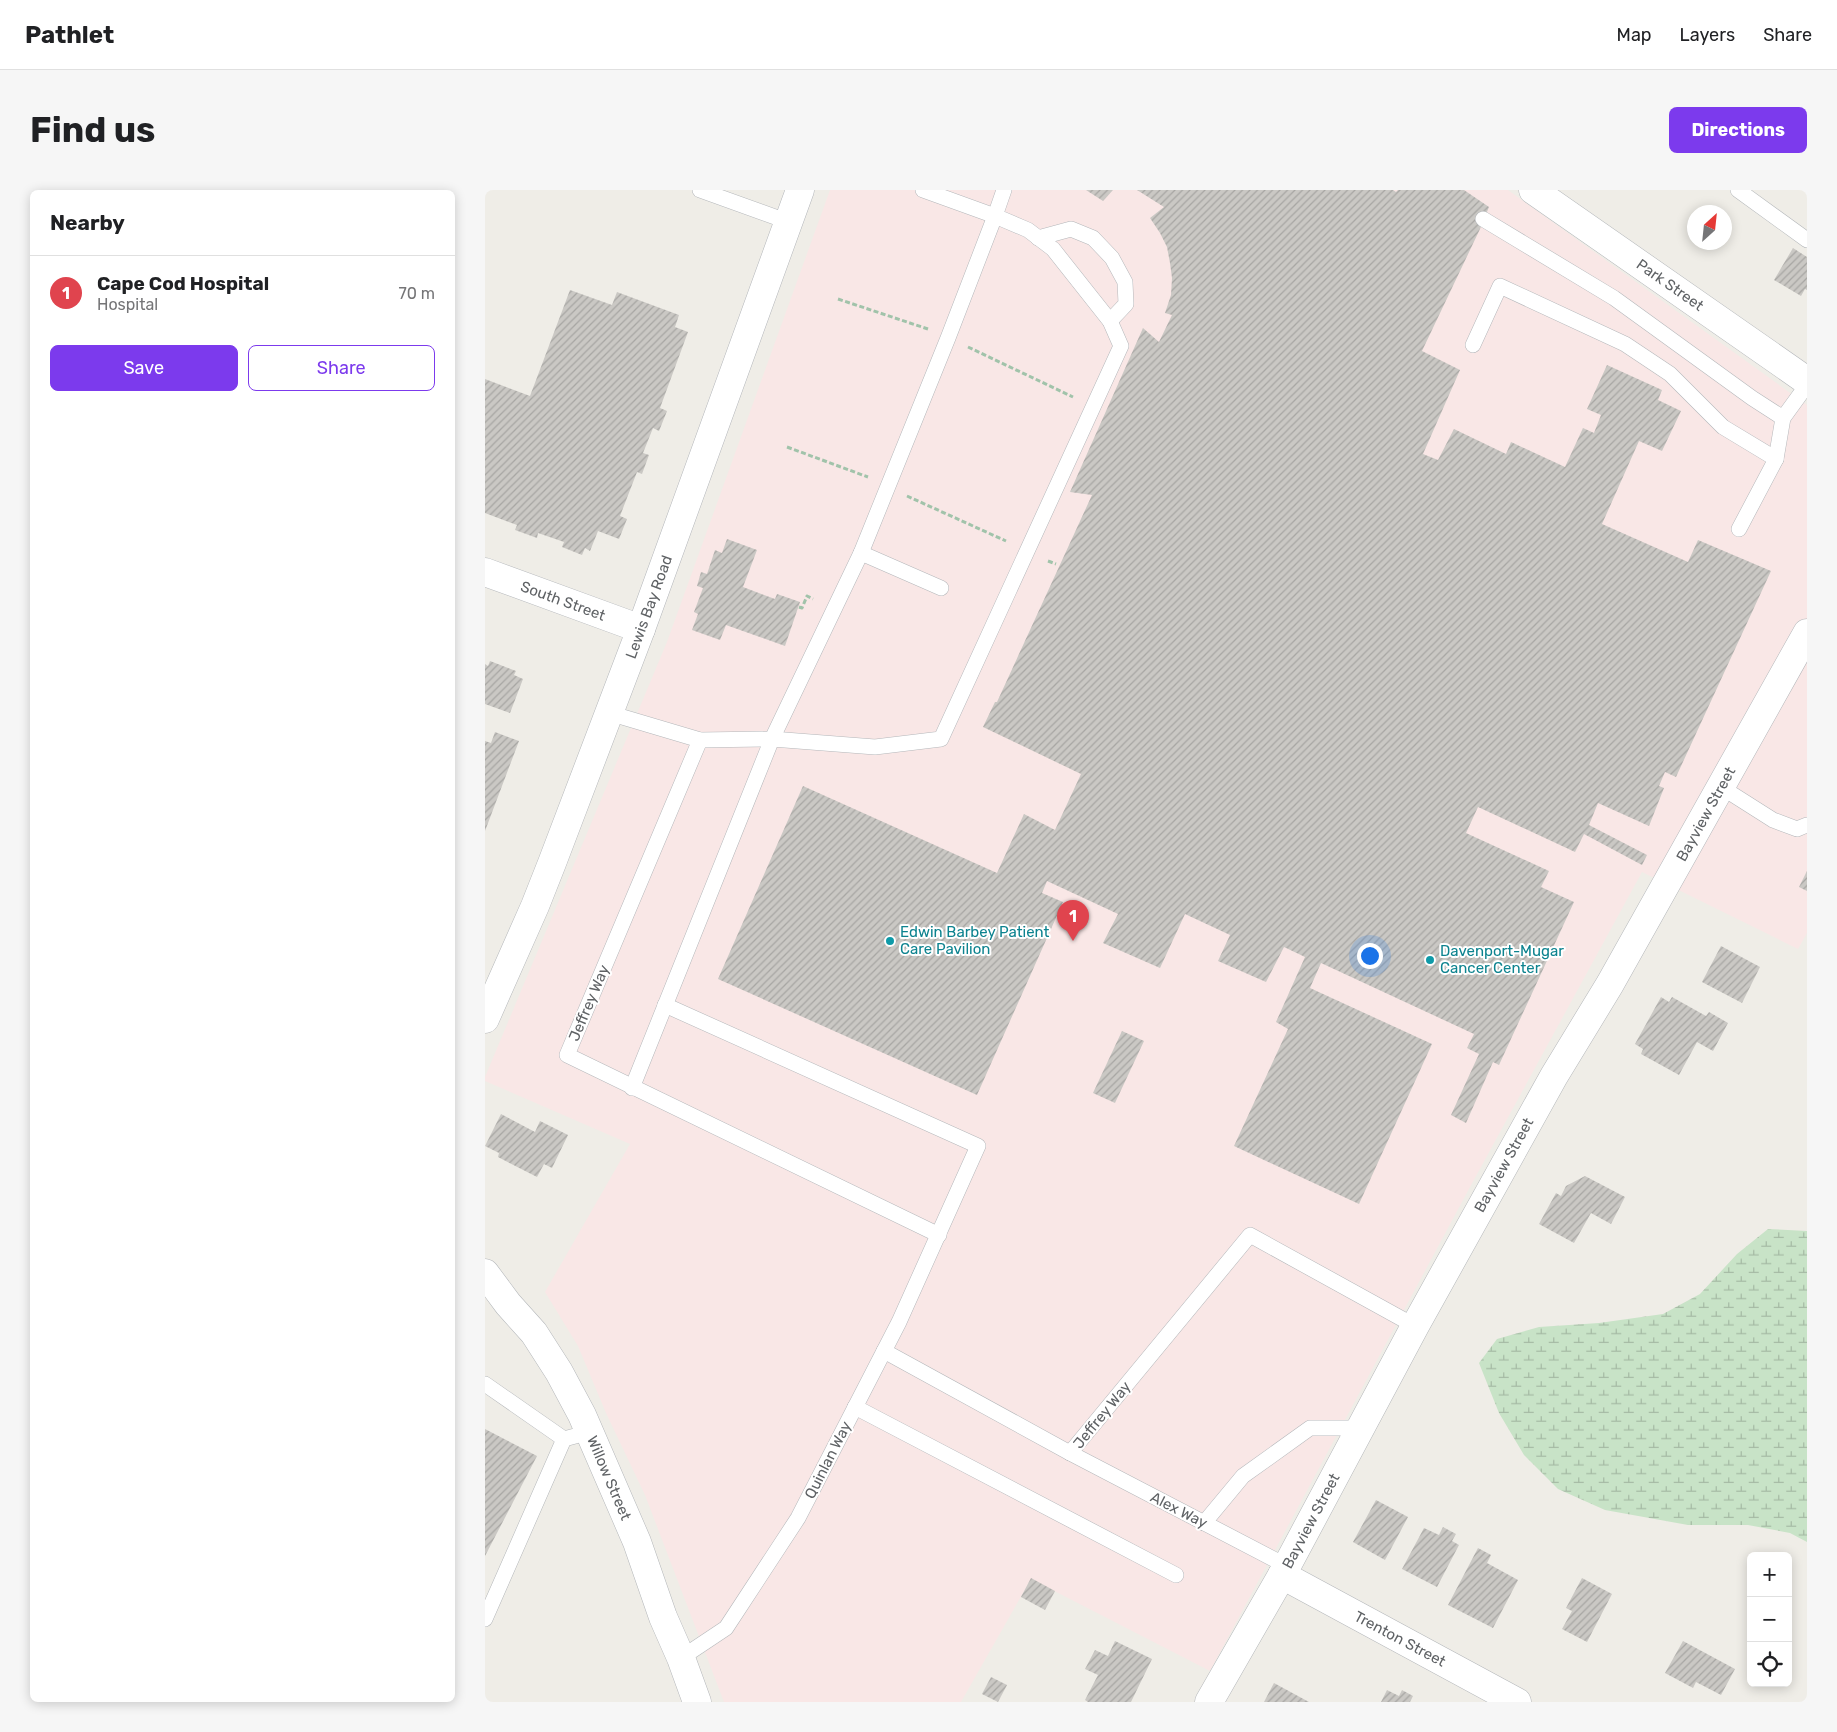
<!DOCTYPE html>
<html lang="en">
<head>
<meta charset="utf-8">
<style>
	body { margin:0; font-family:Rubik,sans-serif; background:#f6f6f6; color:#202124 }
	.controls { position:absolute; right:15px; bottom:15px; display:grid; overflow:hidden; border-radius:8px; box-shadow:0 2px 12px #0003 }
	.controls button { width:45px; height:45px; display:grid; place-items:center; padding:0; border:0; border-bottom:1px solid #e0e0e0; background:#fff; color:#202124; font:25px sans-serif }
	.compass { position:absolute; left:1202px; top:15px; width:45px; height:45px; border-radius:50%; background:#fff; box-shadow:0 2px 12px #0003; rotate:27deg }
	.you { position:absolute; left:884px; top:765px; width:18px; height:18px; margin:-12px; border:4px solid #fff; border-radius:50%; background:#1a73e8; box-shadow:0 0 0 8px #1a73e833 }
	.badge { display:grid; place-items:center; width:32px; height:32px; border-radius:50%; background:#7c3aed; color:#fff; font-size:16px; font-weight:700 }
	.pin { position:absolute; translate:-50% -41px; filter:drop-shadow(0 1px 2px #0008) }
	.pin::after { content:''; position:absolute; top:26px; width:18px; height:15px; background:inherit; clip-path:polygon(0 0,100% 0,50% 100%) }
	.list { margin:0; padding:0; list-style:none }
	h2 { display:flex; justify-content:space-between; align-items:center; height:65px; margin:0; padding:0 20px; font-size:21px }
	h2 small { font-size:16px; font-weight:400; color:#757577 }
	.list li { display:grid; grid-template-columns:32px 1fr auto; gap:15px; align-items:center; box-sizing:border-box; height:75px; padding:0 20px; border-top:1px solid #e0e0e0 }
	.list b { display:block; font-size:19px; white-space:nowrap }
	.list p { margin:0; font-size:16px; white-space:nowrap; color:#757577 }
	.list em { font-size:16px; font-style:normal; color:#757577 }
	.actions { display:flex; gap:10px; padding:15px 20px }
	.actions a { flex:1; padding:11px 0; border:1px solid #7c3aed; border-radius:8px; text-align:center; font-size:18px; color:#7c3aed }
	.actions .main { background:#7c3aed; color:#fff }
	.icon { flex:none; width:28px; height:28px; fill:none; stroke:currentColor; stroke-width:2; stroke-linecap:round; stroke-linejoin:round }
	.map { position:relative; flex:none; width:1322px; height:1512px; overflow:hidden; border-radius:8px }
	header { display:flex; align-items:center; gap:30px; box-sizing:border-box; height:70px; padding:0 25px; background:#fff; border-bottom:1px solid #e0e0e0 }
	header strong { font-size:24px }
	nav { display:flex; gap:28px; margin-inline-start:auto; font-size:18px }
	.intro { display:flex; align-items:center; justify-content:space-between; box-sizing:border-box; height:120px; padding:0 30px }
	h1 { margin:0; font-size:35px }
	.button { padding:12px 22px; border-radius:8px; background:#7c3aed; color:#fff; font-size:18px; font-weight:700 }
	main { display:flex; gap:30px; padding:0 30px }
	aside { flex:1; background:#fff; border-radius:8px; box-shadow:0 2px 12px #0003 }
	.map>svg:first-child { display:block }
</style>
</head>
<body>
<header>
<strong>Pathlet</strong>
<nav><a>Map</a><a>Layers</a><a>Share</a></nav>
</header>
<div class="intro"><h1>Find us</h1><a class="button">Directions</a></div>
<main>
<aside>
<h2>Nearby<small></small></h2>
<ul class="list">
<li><span class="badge" style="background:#e0444e">1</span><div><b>Cape Cod Hospital</b><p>Hospital</p></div><em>70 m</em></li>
</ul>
<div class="actions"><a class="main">Save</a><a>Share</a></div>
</aside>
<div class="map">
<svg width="1322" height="1512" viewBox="0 0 1322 1512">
	<defs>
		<pattern id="wetland-marsh" width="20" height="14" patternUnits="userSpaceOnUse" patternTransform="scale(1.25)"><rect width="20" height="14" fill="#c8e3c7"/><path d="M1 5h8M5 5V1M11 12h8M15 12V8" fill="none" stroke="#a6bba5"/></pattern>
		<pattern id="building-hatch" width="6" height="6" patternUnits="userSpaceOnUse" patternTransform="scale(1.25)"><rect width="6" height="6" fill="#cac8c4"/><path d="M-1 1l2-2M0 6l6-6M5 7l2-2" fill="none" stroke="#a7a6a3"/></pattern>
	</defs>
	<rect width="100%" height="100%" fill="#efede7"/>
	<!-- medical -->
	<polygon fill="#f9e7e6" points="345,0 1023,0 1322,215 1322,743 1313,759 1157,682 985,997 725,1481 546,1389 476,1512 239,1512 160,1305 121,1223 93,1156 60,1102 145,954 0,891 0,887 182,452"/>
	<!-- wetland -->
	<polygon fill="url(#wetland-marsh)" points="1283,1039 1322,1041 1322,1352 1305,1343 1263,1335 1203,1335 1120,1320 1073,1299 1039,1265 1014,1223 994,1173 1012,1149 1054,1137 1114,1133 1178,1124 1215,1104 1252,1064"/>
	<!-- building -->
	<g fill="url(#building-hatch)">
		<polygon points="601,0 628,0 618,11"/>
		<polygon points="652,0 908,0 911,2 913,0 979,0 1004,17 995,39 937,161 975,180 938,264 953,270 969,239 1021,264 1026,252 1080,277 1098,238 1109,243 1116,225 1102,219 1122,175 1177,200 1173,210 1196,221 1177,261 1154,251 1117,334 1203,372 1213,350 1286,381 1191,587 1180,582 1174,596 1179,598 1164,636 1113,613 1104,635 1162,665 1157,675 1099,644 1090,662 993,617 981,643 1064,681 1056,697 1089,712 1014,875 1008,872 981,933 966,925 994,864 982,858 989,844 836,773 825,798 947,854 874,1014 749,956 803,839 791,832 820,767 799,757 781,792 733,771 745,745 700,724 675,778 618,753 633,724 562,691 557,703 578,712 492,905 233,789 318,596 512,683 539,624 570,640 596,584 498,537 510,512 512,512 607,305 585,302 658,138 674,152 687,125 680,123 686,105 687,88 685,73 682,57 675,43 665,28 679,17"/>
		<polygon points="1308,58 1322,67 1322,100 1320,99 1316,106 1289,90"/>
		<polygon points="85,100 127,115 132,102 194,125 190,137 203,142 175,218 182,221 174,241 168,238 158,263 164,265 157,284 152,282 135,326 142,329 134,349 113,341 105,361 100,358 97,365 77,357 79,352 53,343 52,348 30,340 32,335 0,323 0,189 45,206"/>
		<polygon points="242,349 272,360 258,397 290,409 292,404 315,412 300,456 241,435 235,450 207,440 213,424 209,422 218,398 212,396 216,382 222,384 230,360 237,363"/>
		<polygon points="5,471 31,481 29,485 38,489 25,523 0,514 0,474 3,476"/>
		<polygon points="10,542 34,551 0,641 0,551 6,553"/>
		<polygon points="1322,681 1322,701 1314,697"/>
		<polygon points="1236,756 1275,777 1257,813 1217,792"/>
		<polygon points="1176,807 1184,812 1187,807 1221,826 1224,822 1243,833 1228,861 1212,852 1194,885 1156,864 1158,859 1150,854"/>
		<polygon points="637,841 659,851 630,913 608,903"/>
		<polygon points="16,924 50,942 55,931 83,945 67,978 59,974 52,987 13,967 14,963 0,956"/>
		<polygon points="1100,986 1140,1007 1126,1034 1106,1023 1089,1053 1054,1034 1071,1003 1076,1006 1081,996"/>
		<polygon points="0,1239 52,1266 0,1366"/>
		<polygon points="891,1310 923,1327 900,1370 868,1352"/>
		<polygon points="958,1337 971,1344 967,1351 974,1355 952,1397 917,1379 939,1338 954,1345"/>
		<polygon points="993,1358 1006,1365 1002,1373 1033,1390 1008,1438 963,1415"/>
		<polygon points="546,1388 570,1401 560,1420 536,1407"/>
		<polygon points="1097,1388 1127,1404 1102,1452 1077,1439 1087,1421 1081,1418"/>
		<polygon points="630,1451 667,1469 646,1512 603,1512 600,1510 613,1485 600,1479 610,1460 623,1466"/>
		<polygon points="1198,1451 1250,1479 1236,1505 1211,1492 1208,1498 1180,1483"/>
		<polygon points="506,1487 522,1495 513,1512 497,1504"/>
		<polygon points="789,1493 824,1512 779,1512"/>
		<polygon points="902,1500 914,1506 917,1500 928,1506 925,1512 896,1512"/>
	</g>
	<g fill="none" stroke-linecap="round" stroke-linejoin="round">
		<!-- service casing -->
		<g stroke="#b4b7ba" stroke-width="16">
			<g id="service">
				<polyline points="215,0 304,32"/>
				<polyline points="1253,0 1322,50"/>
				<polyline points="998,29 1129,108 1267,208 1298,228"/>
				<polyline points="553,48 586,39 608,48 627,68 640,92 641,114 625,131"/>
				<polyline points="988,155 1015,96 1140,154 1185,184 1238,237 1291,269"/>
				<polyline points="1254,339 1291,269 1298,228 1322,195"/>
				<polyline points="376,363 456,398"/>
				<polyline points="124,523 215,550 287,549 376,363 463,148 510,26 438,0"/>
				<polyline points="215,550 82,865 454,1045"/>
				<polyline points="1236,597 1288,630 1312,639 1322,635"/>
				<polyline points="180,815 493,956 414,1132 313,1328 241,1438 196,1468"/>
				<polyline points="147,898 287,549 390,557 456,549 636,156 625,131 568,59 543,40 510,26 519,0"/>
				<polyline points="399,1161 585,1263 802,1376"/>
				<polyline points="0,1194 79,1249"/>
				<polyline points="370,1217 691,1385"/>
				<polyline points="585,1263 765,1045 930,1136"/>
				<polyline points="719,1333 758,1286 825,1238 875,1238"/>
				<polyline points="0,1429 79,1249 105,1242"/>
			</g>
		</g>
		<!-- minor casing -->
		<g stroke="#b4b7ba" stroke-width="29">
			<g id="minor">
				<polyline points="1048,0 1322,191"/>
				<polyline points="797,1385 1032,1512"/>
			</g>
		</g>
		<!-- tertiary casing -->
		<g stroke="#b4b7ba" stroke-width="29">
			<g id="tertiary">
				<polyline points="0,829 50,716 67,673 156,439"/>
				<polyline points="0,1083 23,1114 49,1143 74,1182 97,1225 152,1352 178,1427 196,1468 212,1512"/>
				<polyline points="724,1512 797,1385 930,1136 1069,886 1125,794 1322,443"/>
			</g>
		</g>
		<!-- secondary casing -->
		<g stroke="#b3b6ba" stroke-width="29">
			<polyline id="secondary" points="0,382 156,439 315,0"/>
		</g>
		<!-- path -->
		<g stroke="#a1c3aa" stroke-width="3" stroke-dasharray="5 2.5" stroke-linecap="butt">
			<polyline points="353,109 443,139"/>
			<polyline points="483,157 588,207"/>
			<polyline points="302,257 383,287"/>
			<polyline points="422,306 521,351"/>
			<polyline points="563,371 571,374"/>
			<polyline points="314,417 317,418 322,406 328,409"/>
		</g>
		<!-- service -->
		<use href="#service" stroke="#fff" stroke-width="15"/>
		<!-- minor -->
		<use href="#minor" stroke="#fff" stroke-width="28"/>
		<!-- tertiary -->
		<use href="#tertiary" stroke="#fff" stroke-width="28"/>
		<!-- secondary -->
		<use href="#secondary" stroke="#fff" stroke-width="28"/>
	</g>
	<!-- markers -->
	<g fill="#0f9aa8" stroke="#fff" stroke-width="2">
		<circle cx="405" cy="751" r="5"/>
		<circle cx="945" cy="770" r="5"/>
	</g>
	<g text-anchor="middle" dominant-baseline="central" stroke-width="4" stroke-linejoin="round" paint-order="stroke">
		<!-- street labels -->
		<g font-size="15" fill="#5f6265" stroke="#fff">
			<text transform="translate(1185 95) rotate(35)">Park Street</text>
			<text transform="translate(78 411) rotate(20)">South Street</text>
			<text transform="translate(164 417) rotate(-70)">Lewis Bay Road</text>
			<text transform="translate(1221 624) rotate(-61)">Bayview Street</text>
			<text transform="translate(104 813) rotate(-67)">Jeffrey Way</text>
			<text transform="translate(1019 975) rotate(-61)">Bayview Street</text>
			<text transform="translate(617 1225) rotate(-51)">Jeffrey Way</text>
			<text transform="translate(343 1270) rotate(-63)">Quinlan Way</text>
			<text transform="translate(124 1288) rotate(67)">Willow Street</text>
			<text transform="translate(694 1320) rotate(27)">Alex Way</text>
			<text transform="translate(826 1331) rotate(-62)">Bayview Street</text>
			<text transform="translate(915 1449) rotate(28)">Trenton Street</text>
		</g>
		<!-- culture labels -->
		<g font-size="15" fill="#0d838f" stroke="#fff" text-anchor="start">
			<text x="415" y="742">Edwin Barbey Patient<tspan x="415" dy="17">Care Pavilion</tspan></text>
			<text x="955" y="761">Davenport-Mugar<tspan x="955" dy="17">Cancer Center</tspan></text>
		</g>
	</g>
</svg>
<div class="controls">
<button>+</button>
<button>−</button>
<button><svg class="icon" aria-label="locate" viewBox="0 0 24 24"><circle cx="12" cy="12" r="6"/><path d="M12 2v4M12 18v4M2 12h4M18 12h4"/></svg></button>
</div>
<svg class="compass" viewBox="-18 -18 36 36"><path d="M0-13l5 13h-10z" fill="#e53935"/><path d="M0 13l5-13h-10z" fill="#757577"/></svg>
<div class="you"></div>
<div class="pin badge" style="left:588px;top:751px;background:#e0444e">1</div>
</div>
</main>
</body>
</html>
